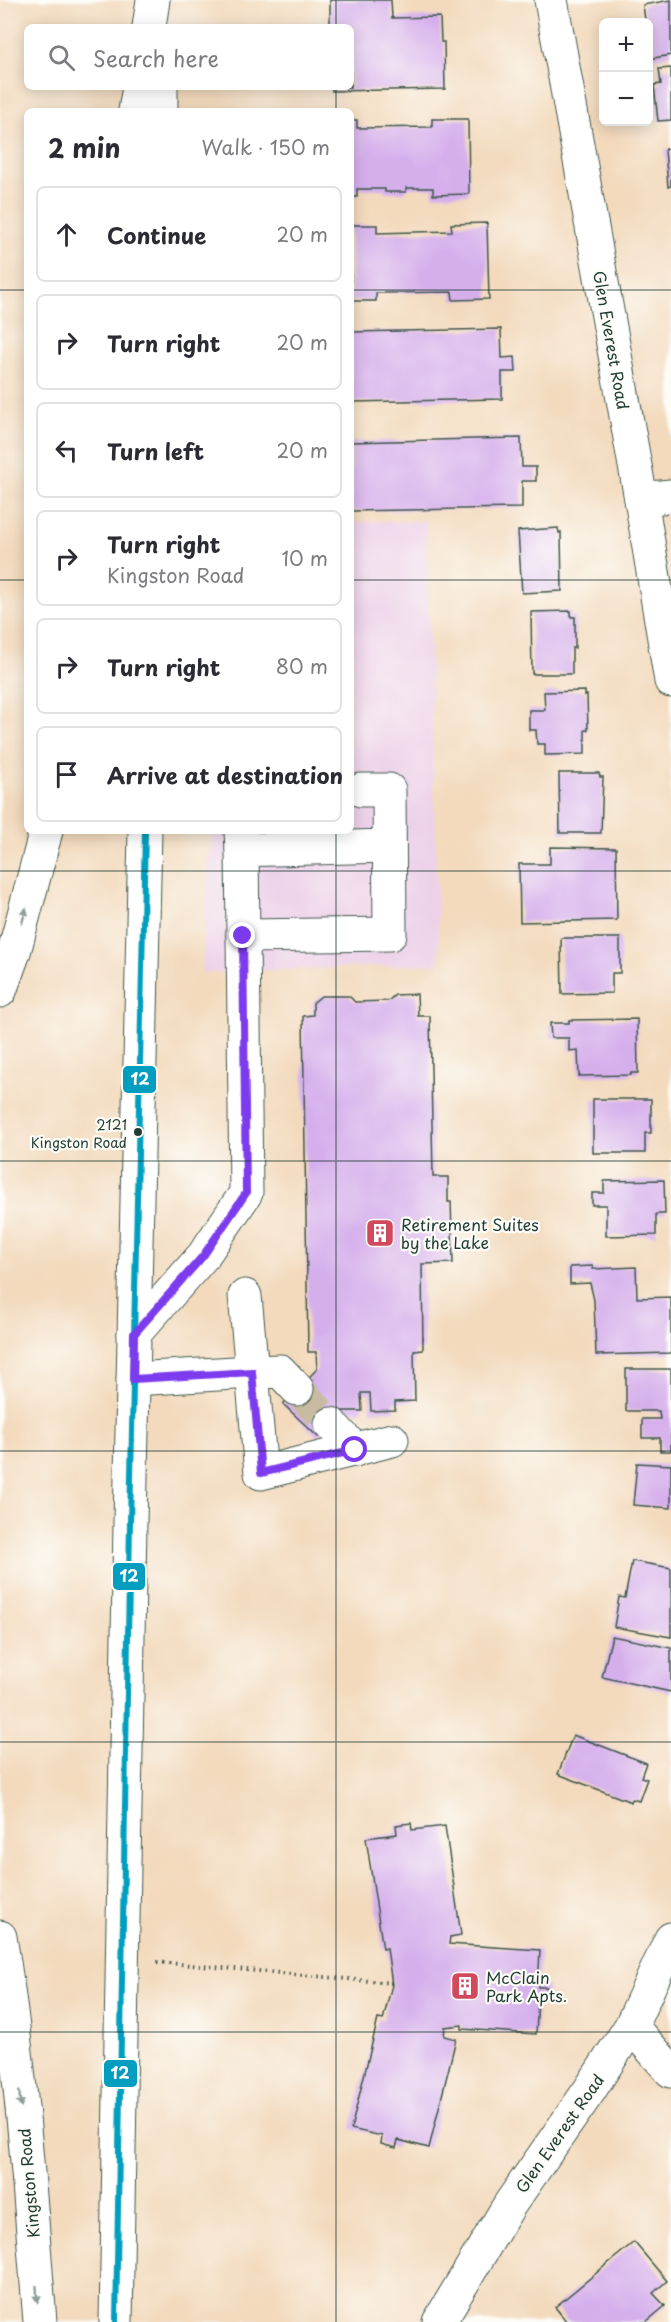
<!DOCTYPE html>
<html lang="en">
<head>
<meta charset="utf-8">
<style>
	body { margin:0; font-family:"Playpen Sans",sans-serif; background:#f7f7f7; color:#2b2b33 }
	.controls { position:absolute; right:18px; top:18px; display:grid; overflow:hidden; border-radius:9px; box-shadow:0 3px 15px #0003 }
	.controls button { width:54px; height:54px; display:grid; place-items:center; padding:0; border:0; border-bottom:2px solid #e1e1e2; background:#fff; color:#2b2b33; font:30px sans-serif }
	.stop { position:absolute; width:18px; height:18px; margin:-14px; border:4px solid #7c3aed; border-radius:50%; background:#fff }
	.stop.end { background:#7c3aed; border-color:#fff; box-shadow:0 2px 6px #0008 }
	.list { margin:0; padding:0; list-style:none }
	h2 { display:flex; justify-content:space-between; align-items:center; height:78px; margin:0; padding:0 24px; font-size:26px }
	h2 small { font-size:20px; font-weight:400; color:#7c7c81 }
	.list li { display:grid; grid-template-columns:39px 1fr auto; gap:18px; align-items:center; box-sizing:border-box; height:96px; margin:0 12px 12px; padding:0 12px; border:2px solid #e1e1e2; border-radius:9px }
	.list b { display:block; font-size:22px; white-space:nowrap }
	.list p { margin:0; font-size:20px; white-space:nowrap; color:#7c7c81 }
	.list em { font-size:20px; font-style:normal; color:#7c7c81 }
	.icon { flex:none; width:33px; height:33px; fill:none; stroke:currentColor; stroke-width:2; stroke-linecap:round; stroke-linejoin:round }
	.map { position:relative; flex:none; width:671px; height:2322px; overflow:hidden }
	.search { position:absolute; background:#fff; box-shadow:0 3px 15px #0003; left:24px; top:24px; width:330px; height:66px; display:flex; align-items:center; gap:15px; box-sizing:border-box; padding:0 21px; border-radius:9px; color:#7c7c81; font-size:22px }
	.panel { position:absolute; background:#fff; box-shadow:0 3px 15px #0003; left:24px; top:108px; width:330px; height:726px; border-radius:9px }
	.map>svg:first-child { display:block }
</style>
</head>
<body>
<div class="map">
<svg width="671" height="2322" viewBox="0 0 671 2322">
	<rect width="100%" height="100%" fill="#fdfcf7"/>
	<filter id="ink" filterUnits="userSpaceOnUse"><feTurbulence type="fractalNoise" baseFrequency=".0167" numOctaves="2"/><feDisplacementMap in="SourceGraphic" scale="12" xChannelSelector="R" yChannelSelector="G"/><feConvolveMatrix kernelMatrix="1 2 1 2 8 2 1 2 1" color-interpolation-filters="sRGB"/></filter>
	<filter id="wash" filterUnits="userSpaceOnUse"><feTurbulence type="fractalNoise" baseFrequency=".008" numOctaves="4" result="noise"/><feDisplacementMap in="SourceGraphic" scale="24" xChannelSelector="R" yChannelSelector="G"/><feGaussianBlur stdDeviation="1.35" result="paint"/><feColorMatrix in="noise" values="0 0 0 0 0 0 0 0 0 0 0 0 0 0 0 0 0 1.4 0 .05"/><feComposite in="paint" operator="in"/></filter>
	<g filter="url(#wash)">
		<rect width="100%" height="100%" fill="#f3dabd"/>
		<!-- built -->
		<polygon fill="#edd1e9" points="426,521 439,964 202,973 211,831 351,831 351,522"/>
		<g id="blocks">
			<!-- building -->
			<g fill="#d5afec">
				<polygon points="330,0 391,0 392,18 440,17 441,42 444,42 445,89 332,91 332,87 351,87 351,27 330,27"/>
				<polygon points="671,0 671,55 648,59 648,22 638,22 645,20 643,5"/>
				<polygon points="671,68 671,120 658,121 654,85 661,84 659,69"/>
				<polygon points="432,119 468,119 469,194 433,195 433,188 406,188 406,192 385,192 385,189 357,189 357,197 351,197 351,120 357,120 357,128 432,127"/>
				<polygon points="665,149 671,149 671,186 668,187"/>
				<polygon points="487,223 489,299 453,300 452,292 376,293 376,301 351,301 351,225 377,225 377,233 452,231 451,224"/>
				<polygon points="501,329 502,358 515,357 516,372 502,372 502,399 351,402 351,332"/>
				<polygon points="521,438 522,467 536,467 536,481 522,481 522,508 351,511 351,442"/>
				<polygon points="558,528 559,533 561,532 562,591 522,593 518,531"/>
				<polygon points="571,611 571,617 575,617 575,648 572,648 572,674 532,674 531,612"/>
				<polygon points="585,691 585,696 587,695 588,730 585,730 585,754 545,755 545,744 537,744 536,730 529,730 529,710 545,710 544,692"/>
				<polygon points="559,773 599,773 600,777 603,777 601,833 560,833"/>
				<polygon points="550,847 616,848 617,920 520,922 519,864 550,864"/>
				<polygon points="561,938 620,938 620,973 612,973 612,993 562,994"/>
				<polygon points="417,994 418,1016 430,1016 433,1177 448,1177 448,1202 451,1202 453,1263 422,1264 423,1350 414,1351 415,1401 395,1402 395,1410 371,1411 370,1393 361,1393 362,1411 343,1411 318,1437 283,1404 317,1369 316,1352 308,1352 303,1016 313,1015 313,1003 321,996 349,996 355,1002 388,1001 395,995"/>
				<polygon points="637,1019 638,1073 631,1073 631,1075 579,1076 578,1050 569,1051 569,1038 551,1038 550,1023 569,1023 569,1020"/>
				<polygon points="593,1099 651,1099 651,1133 645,1133 645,1153 593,1153"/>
				<polygon points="664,1180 665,1214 656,1214 656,1235 606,1236 606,1205 592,1205 592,1193 604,1193 604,1181"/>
				<polygon points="593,1266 593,1269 636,1267 637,1298 671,1297 671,1353 596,1355 594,1300 590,1283 570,1284 570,1267"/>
				<polygon points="626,1369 671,1369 671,1451 660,1451 660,1438 642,1438 642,1419 660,1419 659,1411 626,1411"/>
				<polygon points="637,1463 671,1465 671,1508 633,1505"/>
				<polygon points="632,1561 671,1568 671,1637 614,1627 619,1597 625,1598"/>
				<polygon points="612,1636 671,1648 671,1692 602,1677"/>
				<polygon points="573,1735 646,1763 641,1777 647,1779 639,1801 632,1799 631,1802 558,1774"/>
				<polygon points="411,1823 412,1830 445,1826 461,1935 450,1937 449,1944 540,1950 538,1987 547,1987 547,1999 538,1998 536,2034 462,2029 462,2025 445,2027 444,2036 456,2039 429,2148 398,2140 396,2148 381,2144 382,2136 351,2129 378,2019 383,2020 392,1985 387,1948 383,1949 366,1838 397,1834 396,1825"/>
				<polygon points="634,2242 667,2281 653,2293 665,2306 646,2322 567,2322 555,2307"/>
			</g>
		</g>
	</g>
	<g filter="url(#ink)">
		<use href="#blocks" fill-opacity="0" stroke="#3f5549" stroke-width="1.5"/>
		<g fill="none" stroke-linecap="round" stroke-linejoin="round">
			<!-- minor-tunnel -->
			<polyline stroke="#c9bba2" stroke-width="33" stroke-dasharray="33 16" stroke-linecap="butt" points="297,1389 331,1424"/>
			<!-- minor casing -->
			<g stroke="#3f5549" stroke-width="35">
				<g id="minor">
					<polyline points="551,0 641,499 671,681"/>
					<polyline points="641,499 671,496"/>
					<polyline points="241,831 242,850 389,846"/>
					<polyline points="242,850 243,936 390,934 389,790 361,790"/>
					<polyline points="245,1296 252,1372 280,1371 297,1389"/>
					<polyline points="134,1334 203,1256 246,1193 243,936"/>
					<polyline points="133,1379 252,1372 261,1473 392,1440"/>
					<polyline points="331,1424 355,1450"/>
					<polyline points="631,2026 671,2071"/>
					<polyline points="439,2322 510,2204 589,2091 631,2026 671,1939"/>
				</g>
			</g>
			<!-- major casing -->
			<g stroke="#3f5549" stroke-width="35">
				<g id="major">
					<polyline points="149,27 153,0"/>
					<polyline points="161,87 161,111"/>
					<polyline points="135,111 139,87"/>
					<polyline points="0,991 14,952 46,831"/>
					<path d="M0,1937C21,2064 30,2194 40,2322"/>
					<polyline points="116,2322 130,1523 145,831"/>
				</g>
			</g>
			<!-- path -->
			<polyline stroke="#3f5549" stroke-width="4" stroke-dasharray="1.5 4.5" stroke-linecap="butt" points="157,1962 392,1983"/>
			<!-- minor -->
			<use href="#minor" stroke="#fff" stroke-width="33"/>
			<!-- major -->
			<use href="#major" stroke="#fff" stroke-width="33"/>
			<!-- bus-1 casing -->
			<g stroke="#fdfcf7" stroke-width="10">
				<polyline id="bus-1" points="116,2322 130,1523 145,831"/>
			</g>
			<!-- bus-1 -->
			<use href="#bus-1" stroke="#039ebf" stroke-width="6"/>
		</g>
		<!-- one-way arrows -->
		<defs><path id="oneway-solid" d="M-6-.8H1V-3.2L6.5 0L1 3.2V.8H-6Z" transform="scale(1.5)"/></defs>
		<g fill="#8f9e9a">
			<use href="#oneway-solid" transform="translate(24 916) rotate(-75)"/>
			<use href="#oneway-solid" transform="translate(20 2099) rotate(84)"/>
			<use href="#oneway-solid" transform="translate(37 2294) rotate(86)"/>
		</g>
	</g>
	<g fill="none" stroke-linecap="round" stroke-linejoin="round" filter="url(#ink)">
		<!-- route -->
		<polyline stroke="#7c3aed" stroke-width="8" points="243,936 246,1193 203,1256 134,1334 133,1379 252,1372 261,1473 355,1450"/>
	</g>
	<!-- grid -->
	<path fill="none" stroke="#1f3d34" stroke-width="1.5" stroke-opacity="0.55" d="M336,0V27M336,87V111M0,290H27M351,290H671M0,580H27M351,580H671M336,831V2322M0,871H671M0,1161H671M0,1451H671M0,1742H671M0,2032H671"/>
	<!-- icons -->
	<defs>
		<g id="building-square" transform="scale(1.5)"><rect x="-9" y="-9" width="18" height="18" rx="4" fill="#d1495b" stroke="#fdfcf7"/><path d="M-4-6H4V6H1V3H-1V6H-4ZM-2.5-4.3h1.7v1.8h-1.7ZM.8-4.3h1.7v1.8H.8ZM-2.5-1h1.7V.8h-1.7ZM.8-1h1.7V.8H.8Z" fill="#fff"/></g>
	</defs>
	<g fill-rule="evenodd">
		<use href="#building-square" x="380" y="1233"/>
		<use href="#building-square" x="465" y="1986"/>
	</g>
	<!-- markers -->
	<circle fill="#1f3d34" stroke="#fdfcf7" stroke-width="2" cx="138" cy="1132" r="5"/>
	<g text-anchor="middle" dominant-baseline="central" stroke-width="4.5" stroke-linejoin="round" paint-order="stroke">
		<!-- bus labels -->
		<g font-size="14" fill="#1f3d34" stroke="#fdfcf7" text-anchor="end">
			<text x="127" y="1124">2121<tspan x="127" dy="18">Kingston Road</tspan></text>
		</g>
		<!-- street labels -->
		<g font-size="16" fill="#1f3d34" stroke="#fdfcf7">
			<text transform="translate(612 340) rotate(80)">Glen Everest Road</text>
			<text transform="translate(559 2133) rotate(-55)">Glen Everest Road</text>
			<text transform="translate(28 2183) rotate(-95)">Kingston Road</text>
		</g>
		<!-- poi labels -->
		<g font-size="16" fill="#1f3d34" stroke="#fdfcf7" text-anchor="start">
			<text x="401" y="1224">Retirement Suites<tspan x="401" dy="18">by the Lake</tspan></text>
			<text x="486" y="1977">McClain<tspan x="486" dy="18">Park Apts.</tspan></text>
		</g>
	</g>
	<g stroke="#fdfcf7" stroke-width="2">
		<rect x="122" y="1065" width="35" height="29" rx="6" fill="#039ebf"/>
		<rect x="112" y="1562" width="34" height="29" rx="6" fill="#039ebf"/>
		<rect x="103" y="2059" width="35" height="29" rx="6" fill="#039ebf"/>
	</g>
	<g font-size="16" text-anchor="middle" font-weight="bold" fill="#fff">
		<text x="140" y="1085">12</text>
		<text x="129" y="1582">12</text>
		<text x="120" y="2079">12</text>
	</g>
</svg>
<div class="controls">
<button>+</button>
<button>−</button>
</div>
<div class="stop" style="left:355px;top:1450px"></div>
<div class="stop end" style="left:243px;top:936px"></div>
<div class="search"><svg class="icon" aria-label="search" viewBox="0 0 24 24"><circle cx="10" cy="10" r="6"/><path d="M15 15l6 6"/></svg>Search here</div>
<section class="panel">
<h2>2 min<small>Walk · 150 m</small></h2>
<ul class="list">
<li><svg class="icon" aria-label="ahead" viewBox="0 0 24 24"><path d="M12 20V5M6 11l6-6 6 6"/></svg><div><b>Continue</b></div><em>20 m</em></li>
<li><svg class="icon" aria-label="right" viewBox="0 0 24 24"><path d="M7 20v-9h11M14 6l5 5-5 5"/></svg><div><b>Turn right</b></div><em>20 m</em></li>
<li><svg class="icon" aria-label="left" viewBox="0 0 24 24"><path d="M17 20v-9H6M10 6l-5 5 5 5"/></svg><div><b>Turn left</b></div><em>20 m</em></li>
<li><svg class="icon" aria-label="right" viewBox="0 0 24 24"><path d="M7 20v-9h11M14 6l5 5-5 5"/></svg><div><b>Turn right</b><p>Kingston Road</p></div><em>10 m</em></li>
<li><svg class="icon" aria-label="right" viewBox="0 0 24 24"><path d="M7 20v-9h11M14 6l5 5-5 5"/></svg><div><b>Turn right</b></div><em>80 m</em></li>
<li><svg class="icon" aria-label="arrive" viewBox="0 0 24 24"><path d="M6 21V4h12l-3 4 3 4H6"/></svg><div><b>Arrive at destination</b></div></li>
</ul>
</section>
</div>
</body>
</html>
